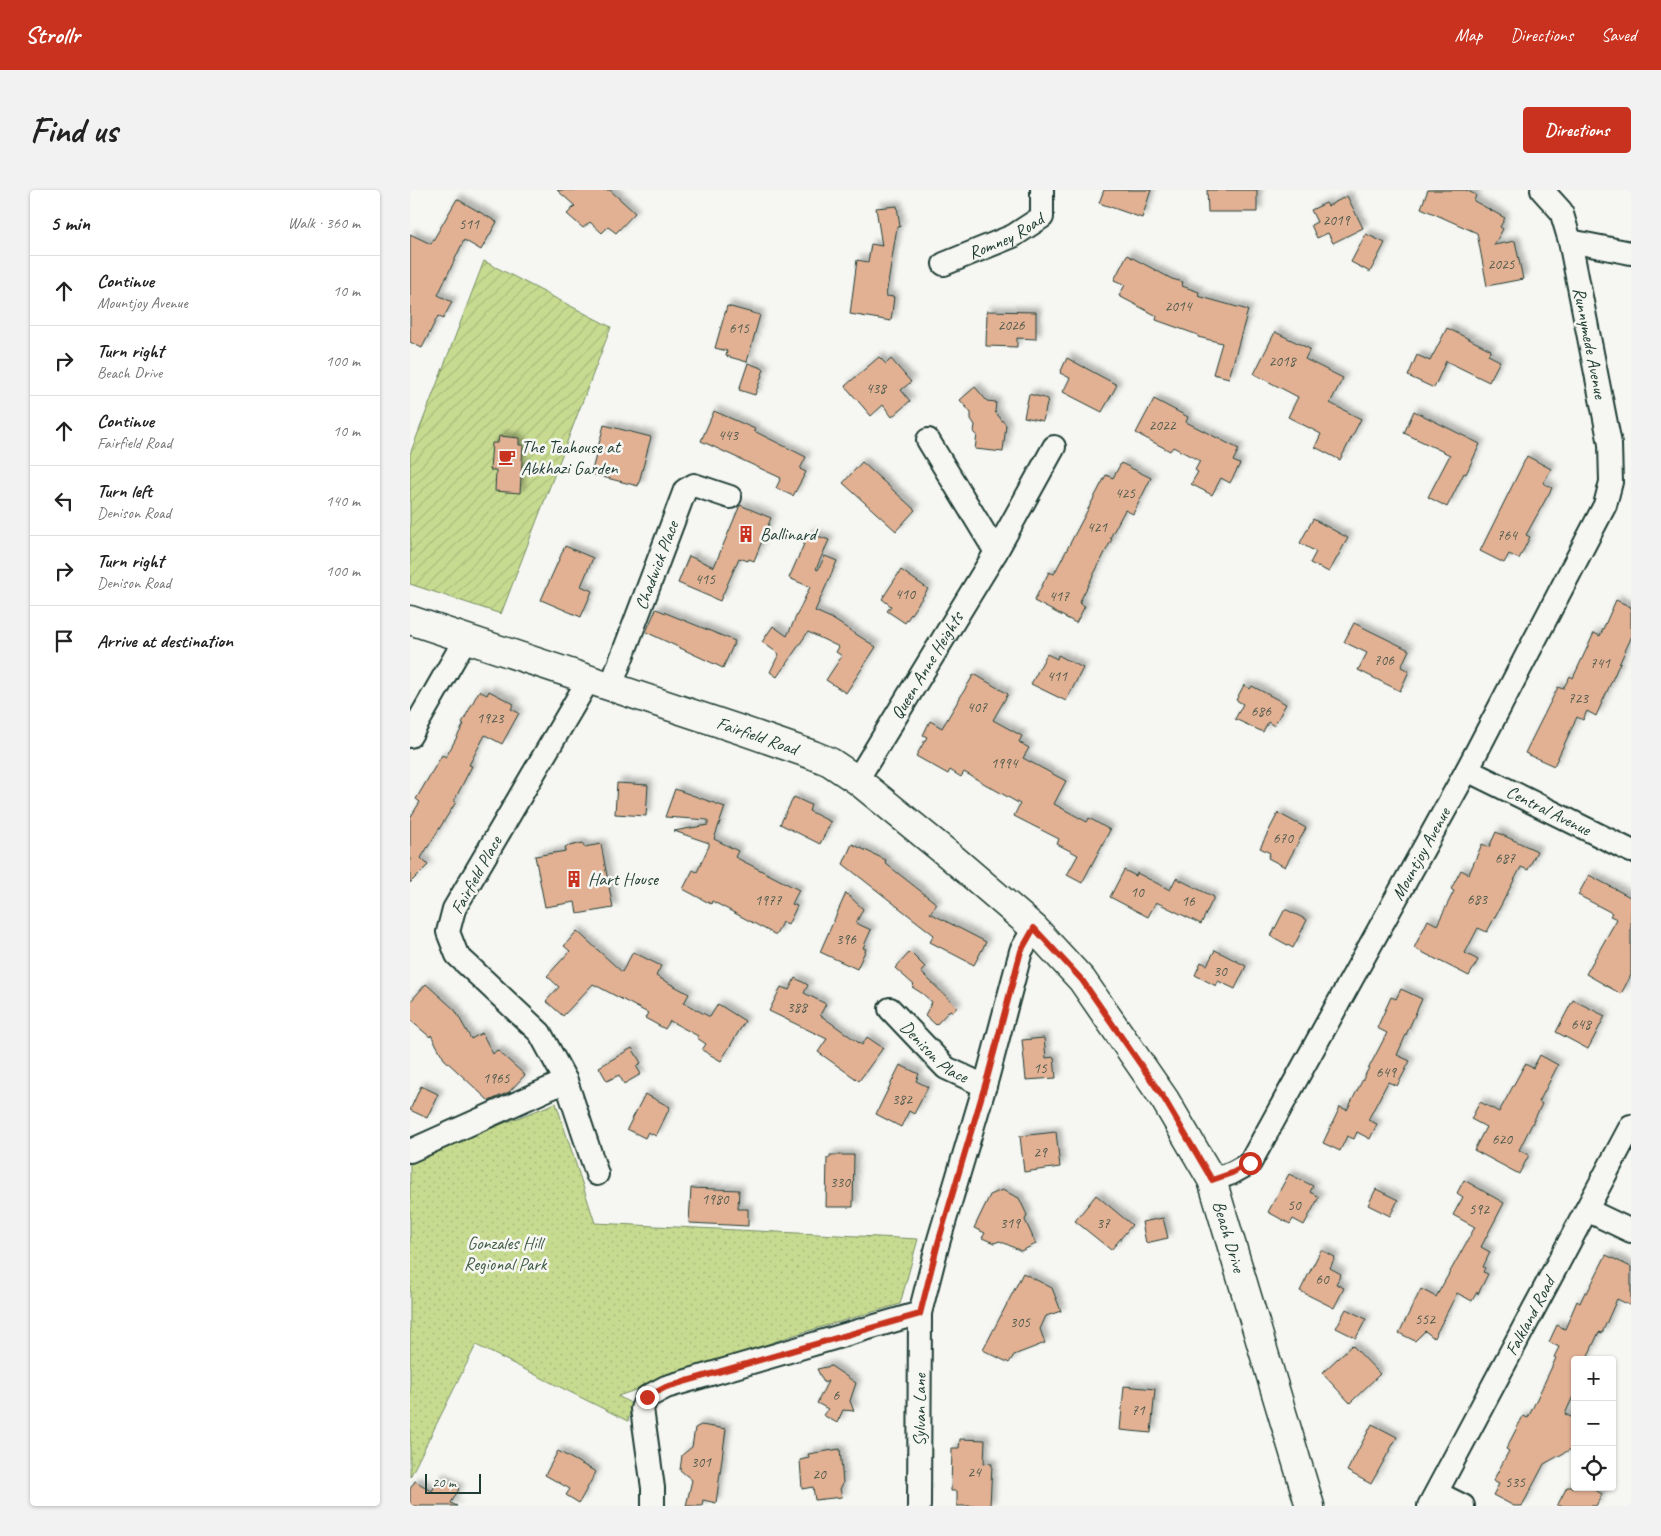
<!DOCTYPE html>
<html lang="en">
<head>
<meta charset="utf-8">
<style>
	body { margin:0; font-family:Caveat,sans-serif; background:#f2f2f2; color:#222 }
	.controls { position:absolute; right:15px; bottom:15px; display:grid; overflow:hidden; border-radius:5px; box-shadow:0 1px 4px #0004 }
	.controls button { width:45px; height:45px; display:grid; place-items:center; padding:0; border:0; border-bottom:1px solid #e0e0e0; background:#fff; color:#222; font:25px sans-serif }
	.scale { position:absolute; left:15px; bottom:12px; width:56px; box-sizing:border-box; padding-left:5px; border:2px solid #1f3d34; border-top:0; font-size:14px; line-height:18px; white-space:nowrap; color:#1f3d34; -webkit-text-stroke:4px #f6f6f2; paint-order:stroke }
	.stop { position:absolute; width:15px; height:15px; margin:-11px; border:4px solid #c8321e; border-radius:50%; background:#fff }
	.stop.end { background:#c8321e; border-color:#fff; box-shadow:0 1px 5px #0008 }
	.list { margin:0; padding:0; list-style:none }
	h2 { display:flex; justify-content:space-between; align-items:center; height:65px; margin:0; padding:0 20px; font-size:21px }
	h2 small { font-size:16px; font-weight:400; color:#767676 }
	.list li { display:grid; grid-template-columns:32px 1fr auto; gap:15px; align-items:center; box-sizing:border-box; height:70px; padding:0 20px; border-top:1px solid #e0e0e0 }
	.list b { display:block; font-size:19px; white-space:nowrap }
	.list p { margin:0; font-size:16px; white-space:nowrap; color:#767676 }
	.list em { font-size:16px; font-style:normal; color:#767676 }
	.icon { flex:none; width:28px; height:28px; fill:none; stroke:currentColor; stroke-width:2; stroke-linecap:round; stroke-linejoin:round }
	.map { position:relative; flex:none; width:1221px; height:1316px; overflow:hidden; border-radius:5px }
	header { display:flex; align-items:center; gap:30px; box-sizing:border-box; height:70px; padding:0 25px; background:#c8321e; color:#fff }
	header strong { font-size:24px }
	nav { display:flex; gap:28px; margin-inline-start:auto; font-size:18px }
	.intro { display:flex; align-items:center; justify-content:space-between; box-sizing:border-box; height:120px; padding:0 30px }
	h1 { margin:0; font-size:35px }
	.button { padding:12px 22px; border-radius:5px; background:#c8321e; color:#fff; font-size:18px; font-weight:700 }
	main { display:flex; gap:30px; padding:0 30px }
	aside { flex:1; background:#fff; border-radius:5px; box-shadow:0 1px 4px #0004 }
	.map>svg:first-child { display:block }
</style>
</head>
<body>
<header>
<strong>Strollr</strong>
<nav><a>Map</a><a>Directions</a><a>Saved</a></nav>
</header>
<div class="intro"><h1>Find us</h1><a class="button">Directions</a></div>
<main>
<aside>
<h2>5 min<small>Walk · 360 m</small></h2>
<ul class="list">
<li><svg class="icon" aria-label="ahead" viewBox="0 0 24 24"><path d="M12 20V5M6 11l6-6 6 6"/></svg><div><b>Continue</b><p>Mountjoy Avenue</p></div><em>10 m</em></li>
<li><svg class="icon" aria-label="right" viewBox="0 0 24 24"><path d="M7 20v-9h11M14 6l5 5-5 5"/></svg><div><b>Turn right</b><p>Beach Drive</p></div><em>100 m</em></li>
<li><svg class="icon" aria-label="ahead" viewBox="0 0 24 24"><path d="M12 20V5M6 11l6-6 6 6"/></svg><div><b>Continue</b><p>Fairfield Road</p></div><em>10 m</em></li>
<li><svg class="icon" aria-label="left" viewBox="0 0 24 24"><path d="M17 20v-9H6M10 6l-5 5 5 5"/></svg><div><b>Turn left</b><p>Denison Road</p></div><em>140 m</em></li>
<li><svg class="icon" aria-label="right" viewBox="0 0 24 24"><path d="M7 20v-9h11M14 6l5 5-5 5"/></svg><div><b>Turn right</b><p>Denison Road</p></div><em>100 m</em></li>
<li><svg class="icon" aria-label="arrive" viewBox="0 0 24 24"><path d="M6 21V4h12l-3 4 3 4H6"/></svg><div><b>Arrive at destination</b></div></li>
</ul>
</aside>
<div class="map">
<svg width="1221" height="1316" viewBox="0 0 1221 1316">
	<defs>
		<pattern id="grass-dots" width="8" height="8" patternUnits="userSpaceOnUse" patternTransform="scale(1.25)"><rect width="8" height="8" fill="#c7db90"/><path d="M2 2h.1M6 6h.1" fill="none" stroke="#aabd7d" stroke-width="1.8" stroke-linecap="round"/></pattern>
		<pattern id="garden-furrows" width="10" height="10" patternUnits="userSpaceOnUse" patternTransform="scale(1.25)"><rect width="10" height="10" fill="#c7db90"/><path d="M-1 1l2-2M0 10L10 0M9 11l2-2" fill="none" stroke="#aabd7d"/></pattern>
		<filter id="shadow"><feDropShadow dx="4.5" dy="-4.5" stdDeviation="2.5" flood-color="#0004"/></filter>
	</defs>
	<rect width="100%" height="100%" fill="#f6f6f2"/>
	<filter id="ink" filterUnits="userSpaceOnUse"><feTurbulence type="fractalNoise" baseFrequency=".02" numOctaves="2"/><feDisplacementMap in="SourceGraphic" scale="10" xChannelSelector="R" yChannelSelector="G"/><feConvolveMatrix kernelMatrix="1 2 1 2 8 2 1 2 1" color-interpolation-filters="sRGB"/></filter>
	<g filter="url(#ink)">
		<!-- grass -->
		<polygon fill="url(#grass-dots)" stroke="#738c62" points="146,913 185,1033 508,1049 490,1114 384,1145 208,1206 222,1214 218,1231 66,1155 0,1287 0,970"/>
		<!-- garden -->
		<polygon fill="url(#garden-furrows)" stroke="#738c62" points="74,71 201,137 91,424 0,394 0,264"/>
		<!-- building -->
		<g fill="#e2b194" stroke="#1f3d34" filter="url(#shadow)">
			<polygon points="147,0 200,0 225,23 206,43 198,37 192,43 180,32 173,38 157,24 165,16"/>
			<polygon points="694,0 741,0 732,28 689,13"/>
			<polygon points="797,0 847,0 847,22 798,22"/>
			<polygon points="1018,0 1056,0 1066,5 1064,11 1095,28 1090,37 1093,39 1084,55 1105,51 1113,89 1077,96 1067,43 1011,18"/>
			<polygon points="937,6 953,38 923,53 918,43 907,48 901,35 907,32 901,20 916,13 918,16"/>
			<polygon points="47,9 87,32 71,60 54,50 28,105 42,112 33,129 28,126 12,158 0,152 0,44 21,54"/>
			<polygon points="487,16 490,37 487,37 476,106 484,107 481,131 440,124 447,70 458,72 461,54 472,56 466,18"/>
			<polygon points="956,44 975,53 960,82 941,72"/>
			<polygon points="717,65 762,89 773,92 772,96 789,102 788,106 838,120 819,188 803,184 812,153 788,147 788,145 746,130 747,126 709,106 715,95 704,90"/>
			<polygon points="317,116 350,125 337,172 316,166 317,161 305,158"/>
			<polygon points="577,121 626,122 626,149 607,148 607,157 576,156"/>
			<polygon points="1037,138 1081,160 1078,165 1090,171 1079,192 1036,171 1024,198 998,186 1007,165 1020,171"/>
			<polygon points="865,142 900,159 895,169 933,188 920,213 951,229 930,270 905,257 911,244 878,227 888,207 844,184"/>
			<polygon points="469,167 476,174 481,169 501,192 491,200 500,211 482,227 473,215 461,226 435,196"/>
			<polygon points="657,168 707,195 692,222 653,202 660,188 650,183"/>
			<polygon points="338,173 354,179 345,205 329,200"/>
			<polygon points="565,197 577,211 586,212 585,222 596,235 593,262 565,259 567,245 564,242 565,235 561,229 561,223 550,210"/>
			<polygon points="619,204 638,209 633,231 614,227"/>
			<polygon points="744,209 778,227 776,232 829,259 823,271 830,274 820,293 811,288 802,305 781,294 788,282 785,280 790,271 763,257 760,261 726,243"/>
			<polygon points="304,221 345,239 344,241 396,267 390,279 396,282 383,306 366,298 371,288 291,251"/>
			<polygon points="1004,221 1070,254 1056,284 1054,283 1037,317 1018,307 1040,265 994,243"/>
			<polygon points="194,235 241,247 228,296 181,284"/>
			<polygon points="89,246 109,248 109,255 113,255 110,303 85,301 86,280 80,280 82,253 88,253"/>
			<polygon points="1117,266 1141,279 1133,293 1142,298 1116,345 1120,347 1109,369 1099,364 1094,373 1070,361"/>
			<polygon points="452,272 505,320 486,341 433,293"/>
			<polygon points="711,273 741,288 723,324 715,320 700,348 702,349 669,413 675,416 666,433 624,411 639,382 644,384 696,285 703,288"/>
			<polygon points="330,315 361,328 344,371 339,369 338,371 329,368 310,411 268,393 279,366 304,377"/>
			<polygon points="903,329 938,348 919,382 900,373 906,362 890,353"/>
			<polygon points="399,343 419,350 406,379 408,380 415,366 427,371 405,421 421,428 466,457 436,503 416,490 432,466 426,462 429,457 398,442 367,487 360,482 369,464 352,452 363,436 377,446 400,397 379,388"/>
			<polygon points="155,356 183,368 171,396 182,401 171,427 131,410"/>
			<polygon points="491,380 518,399 495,433 477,421 481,416 472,409"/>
			<polygon points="1206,410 1221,417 1221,448 1186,526 1177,521 1173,530 1167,527 1144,576 1115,563 1148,497 1153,499 1160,486 1163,488 1184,443 1190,446"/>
			<polygon points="246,419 325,451 313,478 236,442"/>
			<polygon points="944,433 999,460 991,477 999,481 990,501 948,480 957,463 934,452"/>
			<polygon points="637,464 647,469 648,465 673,478 656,511 621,494"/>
			<polygon points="564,484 598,504 583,530 612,546 609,552 619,558 613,568 656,591 644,614 677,632 679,628 700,640 672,693 657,685 668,665 647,654 649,649 604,626 610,614 554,582 551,587 540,580 538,584 506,566 517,547 513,545 520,531 532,538"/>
			<polygon points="834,495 840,499 842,496 876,514 864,536 858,532 853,542 825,529 833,514 826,510"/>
			<polygon points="69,501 77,505 79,501 104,514 101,519 109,523 92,554 75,545 59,575 62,576 44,611 46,612 11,668 18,675 0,693 0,628 10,612 6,609 32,565 36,567 54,534 52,533"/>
			<polygon points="207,593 238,595 236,626 205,624"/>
			<polygon points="265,599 315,617 304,649 328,661 325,667 389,700 382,714 387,716 378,735 372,732 366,745 302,711 301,714 273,699 283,680 287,682 299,656 299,653 264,641 298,635 298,630 255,627"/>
			<polygon points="384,607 401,615 399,621 421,632 410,654 370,634"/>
			<polygon points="868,623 896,638 875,677 858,668 860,663 850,658"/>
			<polygon points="1086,642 1127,661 1118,680 1111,677 1077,742 1068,738 1055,763 1068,770 1059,786 1004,758 1018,730 1027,735 1044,701 1041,699 1051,680 1059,684 1072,654 1079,657"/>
			<polygon points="173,653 174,657 191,654 203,718 167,724 165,712 135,717 125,666 156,661 155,657"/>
			<polygon points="442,654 476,670 475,673 527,714 520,723 576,752 564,775 520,752 524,745 433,674"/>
			<polygon points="714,680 726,686 727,683 760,700 766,688 804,707 791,734 746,712 738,727 700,707"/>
			<polygon points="1179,685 1220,707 1221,704 1221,785 1211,804 1176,784 1207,729 1200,726 1202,723 1168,705"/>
			<polygon points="436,703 453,719 446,733 461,740 453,758 456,759 447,779 410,762"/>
			<polygon points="875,719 897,730 883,758 861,746"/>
			<polygon points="167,741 212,782 223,762 251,776 246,786 279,804 274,813 300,827 308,814 335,831 311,871 292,860 296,854 287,848 288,846 260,831 255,839 235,828 238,823 183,794 153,826 136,811 149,797 137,786 160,761 154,756"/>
			<polygon points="805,760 836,776 825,799 808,791 806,796 785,785 791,772 797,775"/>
			<polygon points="500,762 515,777 511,782 547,817 543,822 540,820 526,835 515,825 522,812 513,804 502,797 504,795 485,778"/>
			<polygon points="385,788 398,795 394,803 416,814 410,825 452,855 457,847 473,858 449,891 408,862 417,849 359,821 371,797 379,800"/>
			<polygon points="16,794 45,820 61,849 72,843 83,864 87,860 115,885 99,902 79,911 34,869 21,845 20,847 0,830 0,812"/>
			<polygon points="991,799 1012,809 987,865 1000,871 987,896 978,892 958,930 967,934 960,949 947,942 944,949 937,946 930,961 913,953 930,917 937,920 977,843 967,838 981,807 986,809"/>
			<polygon points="1163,810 1195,826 1178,859 1146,842"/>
			<polygon points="634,848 636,868 644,867 646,888 616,890 612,850"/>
			<polygon points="222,858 231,873 226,876 231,884 214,894 209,885 197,891 189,877"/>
			<polygon points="1130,865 1148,875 1129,912 1132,914 1109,960 1119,965 1109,984 1064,960 1076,937 1061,929 1070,912 1089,922 1115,874 1123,878"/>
			<polygon points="490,875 509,884 506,891 518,897 504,924 499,921 491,937 466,924"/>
			<polygon points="11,896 28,904 17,928 0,920"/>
			<polygon points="235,904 260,917 246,946 238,942 235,948 217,939"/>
			<polygon points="646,942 650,977 614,982 610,946"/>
			<polygon points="420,965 444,965 443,1017 416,1017 417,968 420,968"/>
			<polygon points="879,984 903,996 900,1002 909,1007 894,1035 883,1029 880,1034 858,1022"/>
			<polygon points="1054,990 1094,1013 1071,1057 1080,1062 1073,1077 1075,1078 1073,1082 1078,1084 1068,1104 1067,1102 1062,1111 1047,1103 1024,1148 1015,1141 1005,1151 989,1143 1011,1099 1026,1107 1065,1037 1043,1025 1053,1007 1047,1003"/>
			<polygon points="281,998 329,1000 328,1019 338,1019 338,1036 279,1033"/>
			<polygon points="966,999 988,1010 980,1026 958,1015"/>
			<polygon points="592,1000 609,1008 617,1025 615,1030 626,1054 611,1061 590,1051 584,1053 572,1048 575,1043 564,1038 580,1005"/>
			<polygon points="686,1005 722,1035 701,1060 665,1031"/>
			<polygon points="753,1028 758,1048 736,1053 732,1032"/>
			<polygon points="911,1060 925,1067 920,1078 931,1084 926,1094 934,1098 924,1118 890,1101"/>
			<polygon points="1196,1065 1221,1077 1221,1116 1207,1109 1192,1143 1189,1142 1176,1170 1165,1170 1165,1202 1155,1224 1165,1229 1165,1257 1134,1274 1112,1316 1104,1316 1083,1305 1089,1294 1083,1291 1099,1261 1096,1259 1113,1226 1118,1228 1146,1168 1144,1167 1149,1157 1139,1152 1147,1135 1155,1139 1167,1111 1170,1113 1175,1102 1177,1103"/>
			<polygon points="613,1083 642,1098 651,1121 636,1126 630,1139 635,1153 604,1165 599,1173 573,1160"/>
			<polygon points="936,1119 956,1129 946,1148 926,1138"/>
			<polygon points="942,1155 970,1184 940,1213 912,1183"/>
			<polygon points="421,1176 446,1193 440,1211 444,1221 433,1220 427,1233 413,1225 418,1219 407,1213 418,1191 414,1193 407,1179"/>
			<polygon points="714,1196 745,1199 741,1243 710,1240"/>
			<polygon points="962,1234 987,1247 961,1294 937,1281"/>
			<polygon points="291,1235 316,1239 306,1313 293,1310 292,1316 276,1316 282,1290 270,1280 272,1265 282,1257 285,1238"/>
			<polygon points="550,1249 575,1250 574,1273 582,1274 580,1316 547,1316 547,1301 541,1301 542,1258 549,1258"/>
			<polygon points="430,1259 433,1293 430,1299 432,1307 405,1310 403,1297 392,1299 390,1270 399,1268 398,1264"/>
			<polygon points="148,1261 186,1282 169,1313 156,1305 160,1299 135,1285"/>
			<polygon points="30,1288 49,1299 41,1313 47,1316 0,1316 0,1299 5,1291 22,1301"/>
			<polygon points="1157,1297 1180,1297 1192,1304 1186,1316 1147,1316"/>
		</g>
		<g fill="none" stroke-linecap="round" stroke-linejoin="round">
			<!-- minor casing -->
			<g stroke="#1f3d34" stroke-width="26">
				<g id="minor">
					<polyline points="1160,51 1221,63"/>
					<path id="s1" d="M534,74L603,46L632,27V0"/>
					<polyline points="518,250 586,362"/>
					<polyline points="179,489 44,719 38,742 47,765 130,843 156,891 187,984"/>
					<path id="s2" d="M201,496L275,300L284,295L320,307"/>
					<polyline points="0,546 56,448"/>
					<path id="s3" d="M1057,580L1221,661"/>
					<path id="s4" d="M447,590L586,362L644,257"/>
					<path id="s5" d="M480,819L536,878L575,896"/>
					<polyline points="0,961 156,891"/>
					<path id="s6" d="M802,990L822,983L840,973L1057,580L1195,315L1201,292L1200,254L1160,51L1151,21L1132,0"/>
					<polyline points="1177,1020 1221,1041"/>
					<polyline points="1027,1303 1053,1316"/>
					<polyline points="243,1316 243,1298 232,1219 237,1207 256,1197 510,1123 528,1053 578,885 611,761 624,738"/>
					<path id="s7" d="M509,1316L510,1123"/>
					<path id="s8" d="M1019,1316L1221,936"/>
				</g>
			</g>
			<!-- tertiary casing -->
			<g stroke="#1f3d34" stroke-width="31">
				<g id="tertiary">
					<path id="s9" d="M0,430L328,539L403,565L420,572L447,590L539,665L624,738L672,790L755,910L802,990L900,1316"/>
				</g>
			</g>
			<!-- minor -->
			<use href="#minor" stroke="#f6f6f2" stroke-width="22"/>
			<!-- tertiary -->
			<use href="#tertiary" stroke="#f6f6f2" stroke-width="28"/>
		</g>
	</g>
	<g fill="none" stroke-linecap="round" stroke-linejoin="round" filter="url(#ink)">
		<!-- route -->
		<polyline stroke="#c8321e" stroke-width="6" points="237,1207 256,1197 510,1124 528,1053 578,885 611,761 624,738 672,790 755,910 802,990 822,983 840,973"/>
	</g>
	<!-- icons -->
	<defs>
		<g id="cafe-bare" transform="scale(1.35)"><path d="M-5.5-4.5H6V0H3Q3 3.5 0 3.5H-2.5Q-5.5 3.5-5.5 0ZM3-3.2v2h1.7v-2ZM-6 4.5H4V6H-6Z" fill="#c8321e" stroke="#f6f6f2" stroke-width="2.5" paint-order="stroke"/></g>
		<g id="building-bare" transform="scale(1.35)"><path d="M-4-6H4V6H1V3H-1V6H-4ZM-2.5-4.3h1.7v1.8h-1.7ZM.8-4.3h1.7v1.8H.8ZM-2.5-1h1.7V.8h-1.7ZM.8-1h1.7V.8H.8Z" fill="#c8321e" stroke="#f6f6f2" stroke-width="2.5" paint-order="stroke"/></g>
	</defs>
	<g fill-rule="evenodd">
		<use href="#cafe-bare" x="97" y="267"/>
		<use href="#building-bare" x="336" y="344"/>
		<use href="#building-bare" x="164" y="689"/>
	</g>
	<g text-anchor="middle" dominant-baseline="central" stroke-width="5" stroke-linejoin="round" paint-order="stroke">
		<!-- number labels -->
		<g font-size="15" fill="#505a4c">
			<text x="926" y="30">2019</text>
			<text x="59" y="34">511</text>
			<text x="1091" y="74">2025</text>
			<text x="768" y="116">2014</text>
			<text x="601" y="135">2026</text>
			<text x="329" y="138">615</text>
			<text x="872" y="171">2018</text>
			<text x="466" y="198">438</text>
			<text x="752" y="235">2022</text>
			<text x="318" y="245">443</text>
			<text x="715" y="303">425</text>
			<text x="687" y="337">421</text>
			<text x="1097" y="345">764</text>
			<text x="295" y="389">415</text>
			<text x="495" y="404">410</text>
			<text x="649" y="406">417</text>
			<text x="974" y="470">706</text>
			<text x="1190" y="473">741</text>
			<text x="647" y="486">411</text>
			<text x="1168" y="508">723</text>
			<text x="567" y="517">407</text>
			<text x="851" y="521">686</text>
			<text x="80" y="528">1923</text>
			<text x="594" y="573">1994</text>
			<text x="873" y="648">670</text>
			<text x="1095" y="668">687</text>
			<text x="727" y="702">10</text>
			<text x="1067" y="709">683</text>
			<text x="358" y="710">1977</text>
			<text x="778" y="711">16</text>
			<text x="436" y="749">396</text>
			<text x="810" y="781">30</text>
			<text x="387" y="817">388</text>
			<text x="1171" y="834">648</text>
			<text x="630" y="878">15</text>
			<text x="976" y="882">649</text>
			<text x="86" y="888">1965</text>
			<text x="492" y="909">382</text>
			<text x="1092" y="949">620</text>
			<text x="630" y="962">29</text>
			<text x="430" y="992">330</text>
			<text x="305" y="1009">1980</text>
			<text x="884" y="1015">50</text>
			<text x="1069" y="1019">592</text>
			<text x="600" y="1033">319</text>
			<text x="693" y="1033">37</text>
			<text x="912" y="1089">60</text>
			<text x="1015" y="1129">552</text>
			<text x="610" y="1132">305</text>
			<text x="426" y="1205">6</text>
			<text x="728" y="1220">71</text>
			<text x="291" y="1272">301</text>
			<text x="564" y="1282">24</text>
			<text x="409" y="1284">20</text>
			<text x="1105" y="1292">535</text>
		</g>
		<!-- street labels -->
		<g font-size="18" fill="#1f3d34" stroke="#f6f6f2">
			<text stroke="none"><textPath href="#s1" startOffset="68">Romney Road</textPath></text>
			<text transform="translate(1180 153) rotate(79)">Runnymede Avenue</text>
			<text stroke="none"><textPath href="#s2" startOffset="129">Chadwick Place</textPath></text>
			<text stroke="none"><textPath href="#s4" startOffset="134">Queen Anne Heights</textPath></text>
			<text stroke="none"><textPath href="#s9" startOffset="366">Fairfield Road</textPath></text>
			<text stroke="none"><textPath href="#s3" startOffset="91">Central Avenue</textPath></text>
			<text stroke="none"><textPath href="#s6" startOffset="395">Mountjoy Avenue</textPath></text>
			<text transform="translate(66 685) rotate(-61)">Fairfield Place</text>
			<text stroke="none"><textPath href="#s5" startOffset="62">Denison Place</textPath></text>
			<text stroke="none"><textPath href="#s9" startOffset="1075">Beach Drive</textPath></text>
			<text stroke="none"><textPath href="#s8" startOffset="215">Falkland Road</textPath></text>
			<text stroke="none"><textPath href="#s7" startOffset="96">Sylvan Lane</textPath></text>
		</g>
		<!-- poi labels -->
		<g font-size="18" fill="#1f3d34" stroke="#f6f6f2" text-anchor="start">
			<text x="111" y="257">The Teahouse at<tspan x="111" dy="21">Abkhazi Garden</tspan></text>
			<text x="350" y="344">Ballinard</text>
			<text x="178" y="689">Hart House</text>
		</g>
		<!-- park labels -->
		<g font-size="18" fill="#415d46" stroke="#f6f6f2">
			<text x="95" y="1053">Gonzales Hill<tspan x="95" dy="21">Regional Park</tspan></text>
		</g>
	</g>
</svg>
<div class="controls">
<button>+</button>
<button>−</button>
<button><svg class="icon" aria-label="locate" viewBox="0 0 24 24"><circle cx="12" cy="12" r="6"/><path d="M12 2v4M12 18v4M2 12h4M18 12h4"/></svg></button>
</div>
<div class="scale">20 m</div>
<div class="stop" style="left:840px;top:973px"></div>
<div class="stop end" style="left:237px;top:1207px"></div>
</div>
</main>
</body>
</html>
